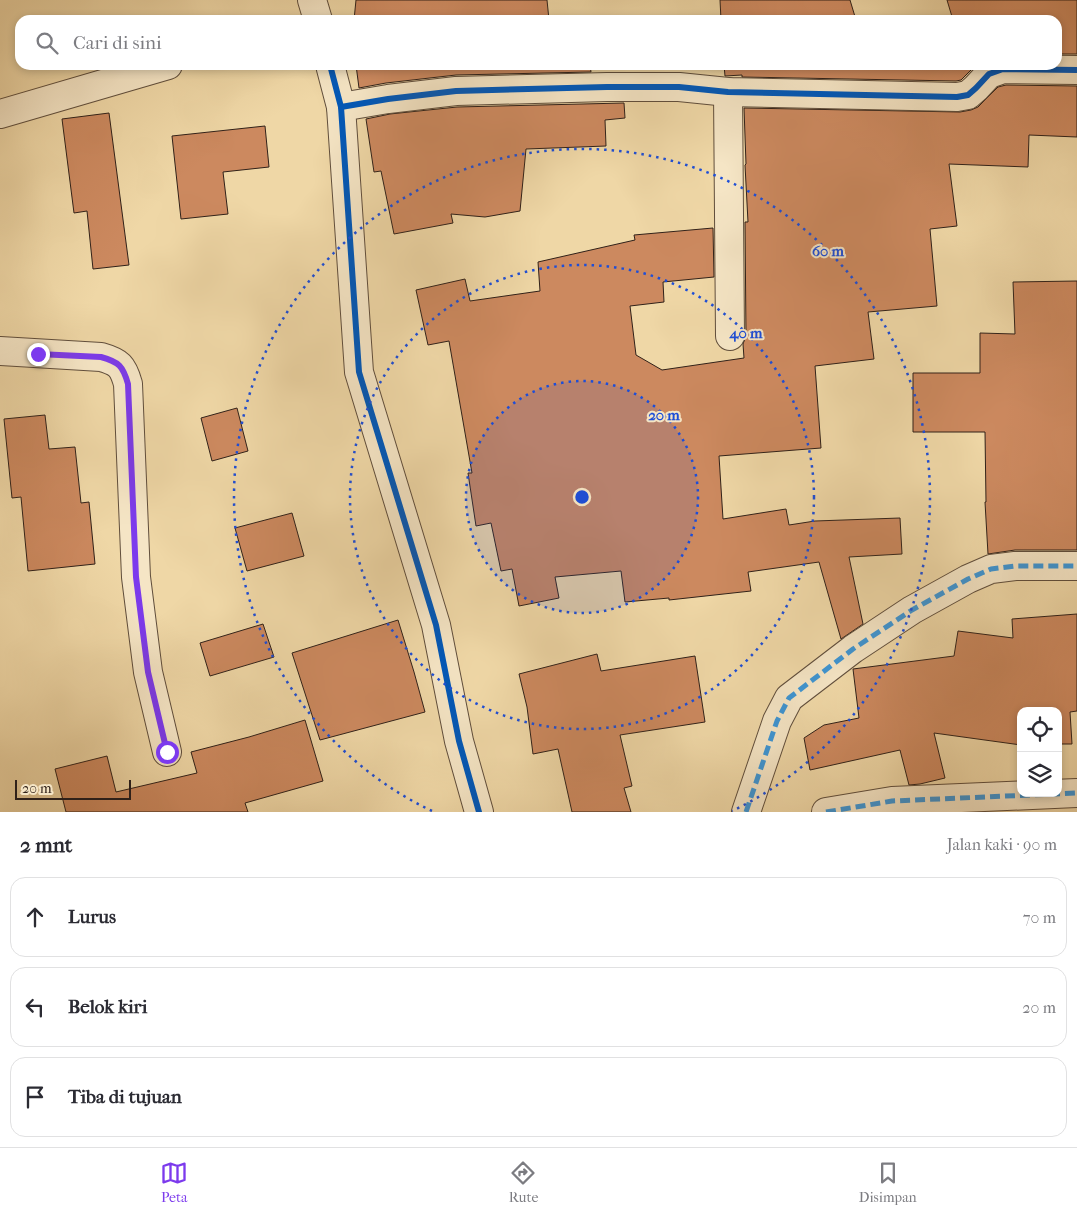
<!DOCTYPE html>
<html lang="id">
<head>
<meta charset="utf-8">
<style>
	body { margin:0; font-family:"IM FELL French Canon",serif; background:#f7f7f7; color:#2b2b33 }
	.controls { position:absolute; right:15px; bottom:15px; display:grid; overflow:hidden; border-radius:10px; box-shadow:0 2px 8px #0003 }
	.controls button { width:45px; height:45px; display:grid; place-items:center; padding:0; border:0; border-bottom:1px solid #e1e1e2; background:#fff; color:#2b2b33; font:25px sans-serif }
	.scale { position:absolute; left:15px; bottom:12px; width:116px; box-sizing:border-box; padding-left:5px; border:2px solid #302119; border-top:0; font-size:14px; line-height:18px; white-space:nowrap; color:#302119; -webkit-text-stroke:4px #f5e5c5; paint-order:stroke }
	.stop { position:absolute; width:15px; height:15px; margin:-11px; border:4px solid #7c3aed; border-radius:50%; background:#fff }
	.stop.end { background:#7c3aed; border-color:#fff; box-shadow:0 1px 5px #0008 }
	.list { margin:0; padding:0; list-style:none }
	h2 { display:flex; justify-content:space-between; align-items:center; height:65px; margin:0; padding:0 20px; font-size:21px }
	h2 small { font-size:16px; font-weight:400; color:#7c7c81 }
	.list li { display:grid; grid-template-columns:32px 1fr auto; gap:15px; align-items:center; box-sizing:border-box; height:80px; margin:0 10px 10px; padding:0 10px; border:1px solid #e1e1e2; border-radius:15px }
	.list b { display:block; font-size:19px; white-space:nowrap }
	.list em { font-size:16px; font-style:normal; color:#7c7c81 }
	.icon { flex:none; width:28px; height:28px; fill:none; stroke:currentColor; stroke-width:2; stroke-linecap:round; stroke-linejoin:round }
	.map { position:relative; flex:none; width:1077px; height:812px; overflow:hidden }
	.search { position:absolute; background:#fff; box-shadow:0 2px 8px #0003; left:15px; right:15px; top:15px; height:55px; display:flex; align-items:center; gap:12px; box-sizing:border-box; padding:0 18px; border-radius:15px; color:#7c7c81; font-size:19px }
	.sheet { height:335px; background:#fff }
	nav { display:flex; justify-content:space-around; align-items:center; box-sizing:border-box; height:70px; border-top:1px solid #e1e1e2; background:#fff; font-size:14px; color:#7c7c81 }
	nav a { display:grid; justify-items:center; gap:2px }
	nav .on { color:#7c3aed }
	.map>svg:first-child { display:block }
</style>
</head>
<body>
<div class="map">
<svg width="1077" height="812" viewBox="0 0 1077 812">
	<rect width="100%" height="100%" fill="#efd7a6"/>
	<filter id="stains"><feTurbulence type="fractalNoise" baseFrequency=".004" numOctaves="4"/><feColorMatrix values="0 0 0 0 .2 0 0 0 0 .09 0 0 0 0 .02 0 0 0 .5 -.17"/></filter>
	<radialGradient id="worn" r=".72"><stop offset=".6" stop-color="#630" stop-opacity="0"/><stop offset="1" stop-color="#630" stop-opacity=".3"/></radialGradient>
	<!-- building -->
	<g fill="#cc895f" stroke="#302119">
		<polygon points="356,0 547,0 549,20 354,20"/>
		<polygon points="720,0 850,0 856,20 721,20"/>
		<polygon points="947,0 1077,0 1077,54 1057,54 1057,20 953,20"/>
		<polygon points="356,65 590,65 591,72 456,75 386,83 359,88"/>
		<polygon points="724,65 976,65 961,80 956,81 742,77 742,75 725,76"/>
		<polygon points="1006,85 1077,86 1077,137 1029,135 1028,167 949,164 957,226 930,229 937,306 868,312 874,359 815,366 821,448 719,456 723,519 786,509 789,525 815,521 900,518 902,554 849,557 863,624 841,639 819,562 748,572 751,591 669,600 669,598 625,602 621,571 555,577 559,598 519,606 512,569 501,571 491,523 476,526 468,473 472,473 449,341 428,345 416,290 465,279 470,301 540,291 538,262 635,240 634,235 713,228 714,277 663,282 664,302 630,306 636,355 662,370 744,358 743,344 746,336 745,222 748,222 745,165 746,164 744,108 960,112 971,110 978,107 998,87"/>
		<polygon points="624,103 625,118 605,120 606,146 526,149 520,211 485,217 451,214 453,223 394,234 381,171 374,172 366,119 390,114 457,107"/>
		<polygon points="109,113 129,265 93,269 87,211 74,213 62,119"/>
		<polygon points="265,126 269,167 223,172 228,214 181,219 172,136"/>
		<polygon points="1077,281 1077,550 1015,550 988,554 985,502 986,502 985,432 913,432 913,373 980,373 980,333 1015,334 1013,282"/>
		<polygon points="237,408 248,451 212,461 201,418"/>
		<polygon points="45,415 49,449 75,447 81,503 89,502 95,564 28,571 21,497 12,498 4,419"/>
		<polygon points="292,513 304,556 247,571 235,528"/>
		<polygon points="1077,614 1077,711 1070,712 1072,744 1058,744 1058,711 1021,711 1021,745 934,733 945,778 920,784 909,785 900,750 810,770 804,738 824,725 859,718 853,669 954,656 958,631 1013,638 1012,619"/>
		<polygon points="398,620 414,672 425,712 320,740 292,653"/>
		<polygon points="263,624 274,657 210,676 200,643"/>
		<polygon points="597,654 601,671 695,656 705,722 620,735 632,786 624,788 631,812 572,812 558,749 533,754 527,707 519,674"/>
		<polygon points="305,720 323,781 245,803 248,812 66,812 55,769 107,756 116,792 197,773 191,752 249,737"/>
	</g>
	<g fill="none" stroke-linecap="round" stroke-linejoin="round">
		<!-- minor casing -->
		<g stroke="#604e3c" stroke-width="30">
			<g id="minor">
				<polyline points="312,0 318,20"/>
				<polyline points="330,65 341,107 359,372 436,625 459,741 479,812"/>
				<polyline points="728,92 730,336"/>
				<polyline points="341,107 388,99 456,91 607,87 679,87 728,92 957,97 968,95 976,88 989,74 1003,69 1077,70"/>
				<polyline points="0,114 168,65"/>
				<path d="M0,351L101,357C119,362 123,366 128,384L136,577L148,672L167,752"/>
				<polyline points="746,812 777,721 789,698 853,649 912,610 968,579 991,569 1015,566 1077,566"/>
				<polyline points="826,812 892,801 1077,793"/>
			</g>
		</g>
		<!-- minor -->
		<use href="#minor" stroke="#f5e5c5" stroke-width="28"/>
		<!-- quiet -->
		<g stroke="#3d95d4" stroke-width="5" stroke-dasharray="10 5" stroke-linecap="butt">
			<polyline points="746,812 777,721 789,698 853,649 912,610 968,579 991,569 1015,566 1077,566"/>
			<polyline points="826,812 892,801 1077,793"/>
		</g>
		<!-- cycleway casing -->
		<g stroke="#f5e5c5" stroke-width="9">
			<g id="cycleway">
				<polyline points="330,65 341,107 359,372 436,625 459,741 479,812"/>
				<polyline points="341,107 388,99 456,91 607,87 679,87 728,92 957,97 968,95 976,88 989,74 1003,69 1077,70"/>
			</g>
		</g>
		<!-- cycleway -->
		<use href="#cycleway" stroke="#0057b8" stroke-width="6"/>
	</g>
	<g fill="none" stroke-linecap="round" stroke-linejoin="round">
		<!-- route -->
		<path stroke="#7c3aed" stroke-width="6" d="M38,354L101,357C119,362 123,366 128,384L136,577L148,672L167,752"/>
	</g>
	<!-- distance rings -->
	<circle cx="582" cy="497" r="116" fill="#1d4ed8" fill-opacity=".12"/>
	<g fill="none" stroke="#1d4ed8" stroke-width="2.5" stroke-dasharray="2.5 5">
		<circle cx="582" cy="497" r="116"/>
		<circle cx="582" cy="497" r="232"/>
		<path d="M432 811A348 348 0 1 1 732 811"/>
	</g>
	<circle cx="582" cy="497" r="8" fill="#1d4ed8" stroke="#f5e5c5" stroke-width="2.5"/>
	<g font-size="15" text-anchor="middle" font-weight="bold" fill="#1d4ed8" stroke="#f5e5c5" stroke-width="4" stroke-linejoin="round" paint-order="stroke">
		<text x="828" y="256">60 m</text>
		<text x="746" y="338">40 m</text>
		<text x="664" y="420">20 m</text>
	</g>
	<rect width="100%" height="100%" filter="url(#stains)"/>
	<rect width="100%" height="100%" fill="url(#worn)"/>
</svg>
<div class="controls">
<button><svg class="icon" aria-label="locate" viewBox="0 0 24 24"><circle cx="12" cy="12" r="6"/><path d="M12 2v4M12 18v4M2 12h4M18 12h4"/></svg></button>
<button><svg class="icon" aria-label="layers" viewBox="0 0 24 24"><path d="M12 4l9 5-9 5-9-5zM3 14l9 5 9-5"/></svg></button>
</div>
<div class="scale">20 m</div>
<div class="stop" style="left:167px;top:752px"></div>
<div class="stop end" style="left:38px;top:354px"></div>
<div class="search"><svg class="icon" aria-label="search" viewBox="0 0 24 24"><circle cx="10" cy="10" r="6"/><path d="M15 15l6 6"/></svg>Cari di sini</div>
</div>
<section class="sheet">
<h2>2 mnt<small>Jalan kaki · 90 m</small></h2>
<ul class="list">
<li><svg class="icon" aria-label="ahead" viewBox="0 0 24 24"><path d="M12 20V5M6 11l6-6 6 6"/></svg><div><b>Lurus</b></div><em>70 m</em></li>
<li><svg class="icon" aria-label="left" viewBox="0 0 24 24"><path d="M17 20v-9H6M10 6l-5 5 5 5"/></svg><div><b>Belok kiri</b></div><em>20 m</em></li>
<li><svg class="icon" aria-label="arrive" viewBox="0 0 24 24"><path d="M6 21V4h12l-3 4 3 4H6"/></svg><div><b>Tiba di tujuan</b></div></li>
</ul>
</section>
<nav>
<a class="on"><svg class="icon" aria-label="map" viewBox="0 0 24 24"><path d="M3 6l6-2 6 2 6-2v14l-6 2-6-2-6 2zM9 4v14M15 6v14"/></svg>Peta</a>
<a><svg class="icon" aria-label="directions" viewBox="0 0 24 24"><path d="M12 3l9 9-9 9-9-9zM9 14v-3h6M13 9l2 2-2 2"/></svg>Rute</a>
<a><svg class="icon" aria-label="saved" viewBox="0 0 24 24"><path d="M7 4h10v16l-5-4-5 4z"/></svg>Disimpan</a>
</nav>
</body>
</html>
